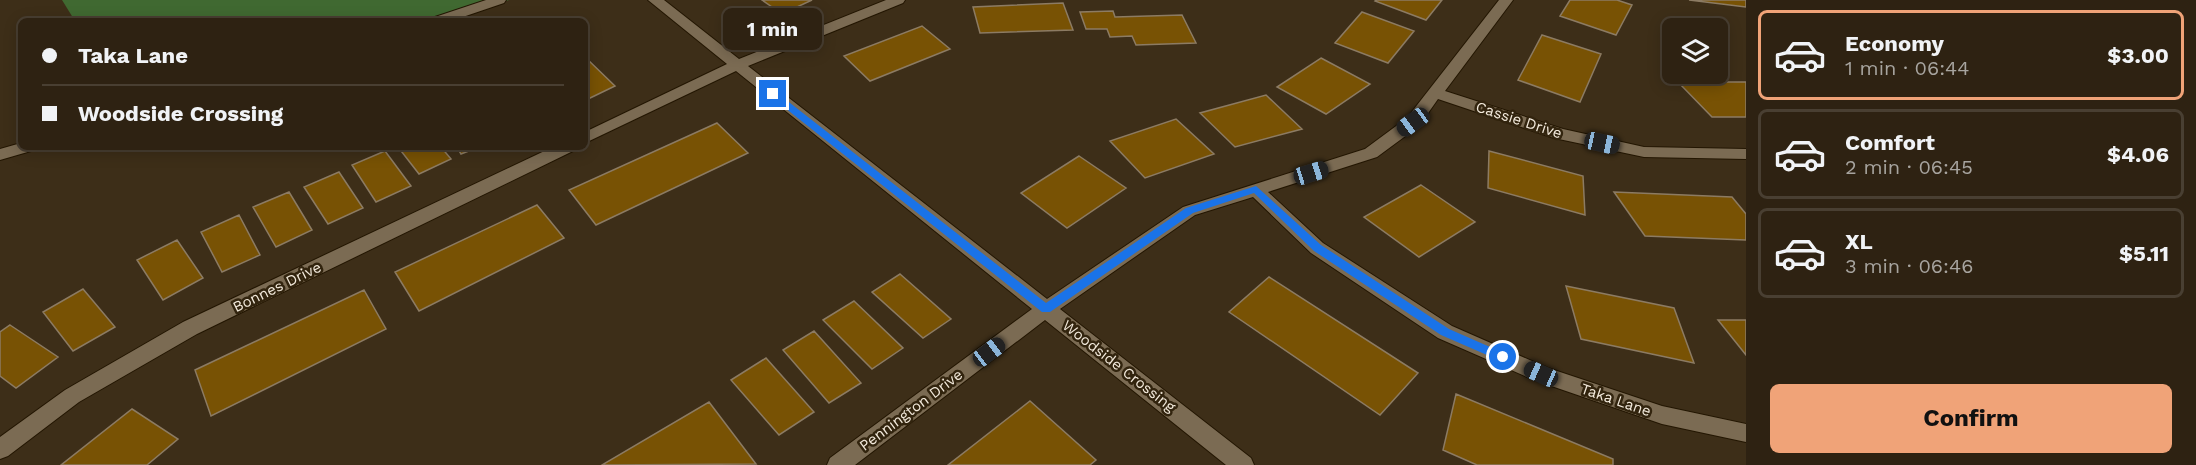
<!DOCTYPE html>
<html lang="en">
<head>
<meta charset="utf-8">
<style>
	:root { --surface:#2e2212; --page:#3a2f20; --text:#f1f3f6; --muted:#a7a49f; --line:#493f32; --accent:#f0a378 }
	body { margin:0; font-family:"Work Sans",sans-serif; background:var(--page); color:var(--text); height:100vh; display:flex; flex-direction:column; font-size:22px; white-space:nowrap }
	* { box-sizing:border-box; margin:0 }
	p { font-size:20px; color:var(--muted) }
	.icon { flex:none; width:33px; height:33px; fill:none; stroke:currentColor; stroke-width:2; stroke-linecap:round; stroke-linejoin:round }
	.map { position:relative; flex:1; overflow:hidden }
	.side { display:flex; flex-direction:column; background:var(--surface); width:450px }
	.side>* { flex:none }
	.hud { position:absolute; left:18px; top:18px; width:570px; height:132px; border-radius:9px; box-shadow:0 3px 15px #0003,0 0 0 2px var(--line); display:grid; align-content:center; height:132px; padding:0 24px; background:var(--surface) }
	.buttons { position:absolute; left:1662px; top:18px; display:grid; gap:12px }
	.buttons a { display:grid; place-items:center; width:66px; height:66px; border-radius:9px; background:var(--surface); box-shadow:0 3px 15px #0003,0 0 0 2px var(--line); font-size:30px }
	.end { position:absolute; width:27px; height:27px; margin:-14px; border:8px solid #1a73e8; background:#fff; box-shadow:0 0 0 3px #fff }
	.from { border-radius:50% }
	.bubble { position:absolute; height:42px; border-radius:9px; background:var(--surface); box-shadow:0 3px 15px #0003,0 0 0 2px var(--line); font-size:20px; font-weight:700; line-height:42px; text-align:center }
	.car { position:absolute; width:18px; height:36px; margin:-18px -9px; border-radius:8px; box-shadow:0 0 4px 2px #0007; background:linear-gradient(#222 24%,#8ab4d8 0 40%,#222 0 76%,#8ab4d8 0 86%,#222 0) }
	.hud b { display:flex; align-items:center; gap:21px; height:57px; font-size:22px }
	.hud b+b { border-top:2px solid var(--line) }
	.hud i { width:15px; height:15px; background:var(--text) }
	ul { padding:10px 0 0; list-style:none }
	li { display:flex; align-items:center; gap:18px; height:90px; margin:0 12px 9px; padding:0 12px; border:3px solid var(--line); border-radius:9px }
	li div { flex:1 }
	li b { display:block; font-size:22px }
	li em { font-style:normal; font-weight:700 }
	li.active { border-color:var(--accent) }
	li>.icon { width:54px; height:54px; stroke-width:1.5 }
	.button { display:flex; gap:12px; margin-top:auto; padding:12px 24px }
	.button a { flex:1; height:69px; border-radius:9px; background:var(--accent); color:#111; font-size:24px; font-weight:700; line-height:69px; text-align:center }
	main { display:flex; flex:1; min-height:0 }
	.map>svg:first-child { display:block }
	.forest { fill:#406931 }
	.building { fill:#785204; stroke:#8c7b63; stroke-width:1.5 }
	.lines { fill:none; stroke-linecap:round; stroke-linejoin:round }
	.minor-casing { stroke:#231602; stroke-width:2 }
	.tertiary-casing { stroke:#231602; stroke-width:2 }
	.minor { fill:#7b6b53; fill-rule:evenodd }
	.tertiary { fill:#7b6b53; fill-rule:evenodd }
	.route { fill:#1a73e8 }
	.labels { text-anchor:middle; stroke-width:5; stroke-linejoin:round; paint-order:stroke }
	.street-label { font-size:15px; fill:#f3eadc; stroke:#32240e }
</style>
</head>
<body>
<main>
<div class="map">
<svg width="1746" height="465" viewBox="0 0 1746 465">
	<rect width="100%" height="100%" fill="#3d2e18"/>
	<path class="forest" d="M 62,0 L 509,0 L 451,21 L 75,21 Z"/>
	<path class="building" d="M 762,0 L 812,0 L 782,14 Z
		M 1376,0 L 1442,0 L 1426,20 L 1375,1 Z
		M 1570,0 L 1617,0 L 1632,5 L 1616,35 L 1560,16 Z
		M 1689,0 L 1746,0 L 1746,7 Z
		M 1063,3 L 1073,30 L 980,33 L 973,7 Z
		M 1113,11 L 1115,17 L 1182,15 L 1196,43 L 1136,45 L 1132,36 L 1110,37 L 1107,29 L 1086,29 L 1080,12 Z
		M 1362,12 L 1414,31 L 1388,63 L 1335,43 Z
		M 922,26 L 950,49 L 870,81 L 844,56 Z
		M 1542,35 L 1601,54 L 1580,102 L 1518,80 Z
		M 585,57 L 615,86 L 588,99 L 585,96 Z
		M 1321,58 L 1370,84 L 1326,114 L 1277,87 Z
		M 1678,82 L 1746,82 L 1746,117 L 1712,117 Z
		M 1266,95 L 1302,129 L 1235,147 L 1200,113 Z
		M 1176,119 L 1214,154 L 1145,178 L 1110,141 Z
		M 717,123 L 748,153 L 596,225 L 569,190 Z
		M 398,147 L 441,147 L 451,159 L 419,174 Z
		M 457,147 L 479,147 L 461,154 Z
		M 385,151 L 411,186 L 376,202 L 352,165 Z
		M 1489,151 L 1583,176 L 1585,215 L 1488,188 Z
		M 1079,156 L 1126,188 L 1067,228 L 1021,193 Z
		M 339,172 L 363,208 L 328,224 L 304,187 Z
		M 1421,185 L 1475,222 L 1419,257 L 1364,217 Z
		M 289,192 L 312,230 L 276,247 L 253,207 Z
		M 1614,192 L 1732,197 L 1746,214 L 1746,240 L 1645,236 Z
		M 537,205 L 564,238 L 419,311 L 395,272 Z
		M 239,215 L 260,255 L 222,272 L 201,232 Z
		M 177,240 L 203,278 L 163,300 L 137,260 Z
		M 900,274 L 951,319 L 923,338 L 872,292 Z
		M 1269,277 L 1418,373 L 1380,415 L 1229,312 Z
		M 1566,286 L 1674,308 L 1694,363 L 1581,339 Z
		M 83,289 L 115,327 L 73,351 L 43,312 Z
		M 364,290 L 386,329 L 211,416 L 195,370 Z
		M 854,301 L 903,348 L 872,369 L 823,320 Z
		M 1718,320 L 1746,320 L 1746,355 Z
		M 10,325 L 58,357 L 16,388 L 0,376 L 0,332 Z
		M 814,331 L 861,383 L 829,403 L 783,350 Z
		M 766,358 L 814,412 L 779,435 L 731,380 Z
		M 1456,394 L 1613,459 L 1613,465 L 1477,465 L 1443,450 Z
		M 1030,401 L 1096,460 L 1090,465 L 948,465 Z
		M 709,402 L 756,464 L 602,465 Z
		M 132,409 L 178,439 L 147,465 L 61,465 Z"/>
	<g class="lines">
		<defs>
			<path id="minor" d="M 648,0 L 664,0 L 739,59 L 886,0 L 905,0 L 903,3 L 748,66 L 1047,299 L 1183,207 L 1365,149 L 1407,118 L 1499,0 L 1513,0 L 1445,91 L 1563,129 L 1644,147 L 1746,149 L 1746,159 L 1644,157 L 1554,138 L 1438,99 L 1419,126 L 1377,157 L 1268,192 L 1323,243 L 1452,326 L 1548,368 L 1662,406 L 1746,424 L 1746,442 L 1662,424 L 1534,380 L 1438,338 L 1311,253 L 1253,197 L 1195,215 L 1060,309 L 1251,458 L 1254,465 L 1226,465 L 1045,320 L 855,465 L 827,465 L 830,458 L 1032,309 L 736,71 L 585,143 L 585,132 L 727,64 Z
				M 553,147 L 575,147 L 573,151 L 197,334 L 79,402 L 8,456 L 0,459 L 0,437 L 65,390 L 183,322 Z"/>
			<path id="tertiary" d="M 486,0 L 506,0 L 504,3 L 451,21 L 430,21 L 432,18 Z
				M 21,143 L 21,147 L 33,147 L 31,151 L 0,160 L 0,149 Z"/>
		</defs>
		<use href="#minor" class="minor-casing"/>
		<use href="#tertiary" class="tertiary-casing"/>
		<use href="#minor" class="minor"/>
		<use href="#tertiary" class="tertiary"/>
	</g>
	<path class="route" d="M 770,92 L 776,92 L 1046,303 L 1186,208 L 1256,186 L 1321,245 L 1449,329 L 1506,354 L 1508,357 L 1503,362 L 1441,335 L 1314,251 L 1254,193 L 1193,213 L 1050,312 L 1042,312 L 770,96 Z"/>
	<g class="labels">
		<g class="street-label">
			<text transform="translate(1519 120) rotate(18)" y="5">Cassie Drive</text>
			<text transform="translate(277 287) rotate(-26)" y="5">Bonnes Drive</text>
			<text transform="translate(1119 366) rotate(38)" y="5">Woodside Crossing</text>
			<text transform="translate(1616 400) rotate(19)" y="5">Taka Lane</text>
			<text transform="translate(911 410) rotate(-37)" y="5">Pennington Drive</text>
		</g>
	</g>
</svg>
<div class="buttons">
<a><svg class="icon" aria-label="layers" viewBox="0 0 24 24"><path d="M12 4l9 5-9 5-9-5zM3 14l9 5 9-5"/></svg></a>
</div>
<i class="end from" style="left:1503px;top:357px"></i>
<i class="end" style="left:773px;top:94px"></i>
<div class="bubble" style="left:723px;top:8px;width:99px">1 min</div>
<i class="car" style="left:1413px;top:122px;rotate:234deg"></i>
<i class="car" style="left:1602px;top:143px;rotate:102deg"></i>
<i class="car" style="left:1311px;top:173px;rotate:73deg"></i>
<i class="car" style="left:989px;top:352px;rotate:53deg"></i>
<i class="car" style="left:1541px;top:374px;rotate:294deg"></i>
<div class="hud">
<b><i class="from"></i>Taka Lane</b>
<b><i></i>Woodside Crossing</b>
</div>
</div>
<section class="side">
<ul>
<li class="active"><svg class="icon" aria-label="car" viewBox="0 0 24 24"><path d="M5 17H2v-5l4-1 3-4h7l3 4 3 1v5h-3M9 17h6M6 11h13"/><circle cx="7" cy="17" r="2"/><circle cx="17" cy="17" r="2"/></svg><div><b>Economy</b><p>1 min · 06:44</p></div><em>$3.00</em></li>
<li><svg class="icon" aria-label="car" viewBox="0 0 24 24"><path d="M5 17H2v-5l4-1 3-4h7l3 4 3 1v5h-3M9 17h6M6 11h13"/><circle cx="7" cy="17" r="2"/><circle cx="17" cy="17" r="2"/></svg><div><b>Comfort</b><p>2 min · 06:45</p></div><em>$4.06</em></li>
<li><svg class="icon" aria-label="car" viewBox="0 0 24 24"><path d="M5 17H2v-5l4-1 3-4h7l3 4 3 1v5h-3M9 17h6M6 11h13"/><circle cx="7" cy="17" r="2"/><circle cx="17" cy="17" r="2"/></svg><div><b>XL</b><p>3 min · 06:46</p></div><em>$5.11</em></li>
</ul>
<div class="button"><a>Confirm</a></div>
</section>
</main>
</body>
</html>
